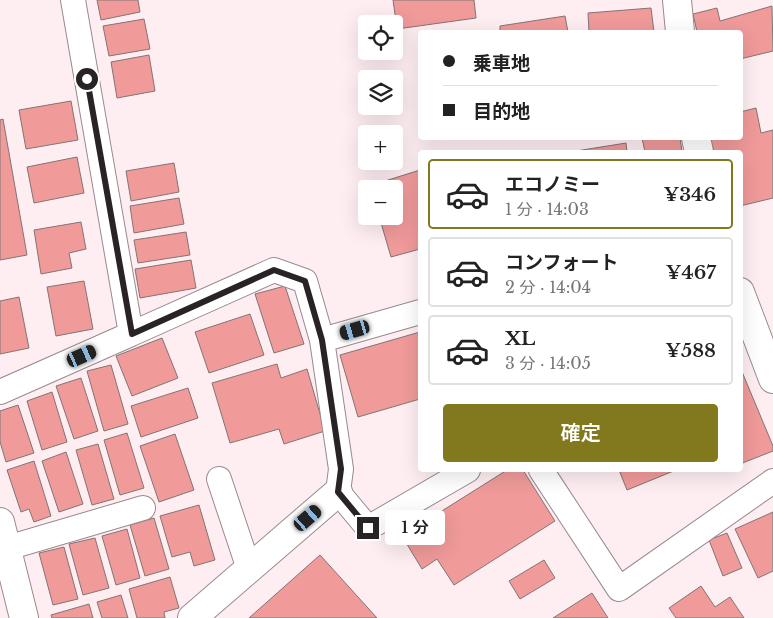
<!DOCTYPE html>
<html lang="ja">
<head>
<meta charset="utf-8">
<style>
	:root { --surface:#fff; --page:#f6f6f6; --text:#222; --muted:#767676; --line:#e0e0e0; --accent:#82781d }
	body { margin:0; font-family:"Libre Baskerville","Noto Sans JP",serif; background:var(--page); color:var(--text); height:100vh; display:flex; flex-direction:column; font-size:19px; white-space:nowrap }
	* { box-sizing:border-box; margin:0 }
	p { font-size:16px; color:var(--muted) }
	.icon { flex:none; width:28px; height:28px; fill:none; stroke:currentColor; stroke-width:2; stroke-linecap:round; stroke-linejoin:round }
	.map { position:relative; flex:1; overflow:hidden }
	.drawer { position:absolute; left:418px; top:150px; width:325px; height:322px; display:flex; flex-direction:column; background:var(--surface); border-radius:5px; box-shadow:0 5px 20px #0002 }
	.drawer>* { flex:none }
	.hud { position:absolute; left:418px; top:30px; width:325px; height:110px; border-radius:5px; box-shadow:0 5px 20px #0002; display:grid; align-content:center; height:110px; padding:0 25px; background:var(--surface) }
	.fabs { position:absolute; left:358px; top:15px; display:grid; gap:10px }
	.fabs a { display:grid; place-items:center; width:45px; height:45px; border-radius:5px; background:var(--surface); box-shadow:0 5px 20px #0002; font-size:25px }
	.end { position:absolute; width:22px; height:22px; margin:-11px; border:6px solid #292325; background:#fff; box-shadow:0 0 0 2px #fff }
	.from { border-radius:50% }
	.bubble { position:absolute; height:35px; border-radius:5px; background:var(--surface); box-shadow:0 5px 20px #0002; font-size:16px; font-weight:600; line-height:35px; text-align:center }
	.car { position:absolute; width:15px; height:30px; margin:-15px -8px; border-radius:6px; box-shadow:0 0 4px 1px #0007; background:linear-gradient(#222 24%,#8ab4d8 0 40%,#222 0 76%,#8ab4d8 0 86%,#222 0) }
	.hud b { display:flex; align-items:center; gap:18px; height:48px; font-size:19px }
	.hud b+b { border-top:1px solid var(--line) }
	.hud i { width:12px; height:12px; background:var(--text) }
	ul { padding:9px 0 0; list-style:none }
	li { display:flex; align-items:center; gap:15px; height:70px; margin:0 10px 8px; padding:0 15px; border:2px solid var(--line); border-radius:5px }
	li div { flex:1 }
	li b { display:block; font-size:19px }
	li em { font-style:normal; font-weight:600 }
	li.active { border-color:var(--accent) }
	li>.icon { width:45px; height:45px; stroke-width:1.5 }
	.primary-button { display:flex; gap:10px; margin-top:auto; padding:10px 25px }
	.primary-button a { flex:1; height:58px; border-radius:5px; background:var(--accent); color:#fff; font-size:20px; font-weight:600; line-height:58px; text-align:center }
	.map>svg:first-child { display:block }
	.building { fill:#f09a9a; stroke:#827473 }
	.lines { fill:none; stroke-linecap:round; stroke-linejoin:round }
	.lane-casing { stroke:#988a8e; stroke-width:26 }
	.street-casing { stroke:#988a8e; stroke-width:30 }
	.lane { stroke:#fff; stroke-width:24 }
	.street { stroke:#fff; stroke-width:28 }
	.route { stroke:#292325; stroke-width:6 }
</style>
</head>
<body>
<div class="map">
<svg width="773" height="618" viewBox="0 0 773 618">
	<rect width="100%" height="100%" fill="#feeef2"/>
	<path class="building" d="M 97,0 L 138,0 L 140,12 L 101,20 Z
		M 393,0 L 474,0 L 476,18 L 397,29 Z
		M 772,6 L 773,51 L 740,59 L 740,32 L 697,32 L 693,14 L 717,8 L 720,21 Z
		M 651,8 L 654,32 L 589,32 L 588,13 Z
		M 565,16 L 568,32 L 500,32 L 500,26 Z
		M 144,19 L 150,49 L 109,56 L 103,26 Z
		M 149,55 L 155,91 L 117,98 L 111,62 Z
		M 71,101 L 78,140 L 26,149 L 19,110 Z
		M 756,108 L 761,133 L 773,130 L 773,198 L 740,206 L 740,152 L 714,152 L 710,138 L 740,138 L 740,112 Z
		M 3,119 L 27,255 L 0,260 L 0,120 Z
		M 642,138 L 680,138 L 682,152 L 645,152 Z
		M 626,143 L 627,152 L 570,152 Z
		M 77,157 L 84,193 L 34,203 L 27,167 Z
		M 174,163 L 179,192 L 131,201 L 126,171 Z
		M 420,170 L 420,249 L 391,257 L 379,216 L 394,216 L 394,189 L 370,189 L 369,186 Z
		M 179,198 L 184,224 L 134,233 L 130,206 Z
		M 81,222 L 86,249 L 69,253 L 72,268 L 41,274 L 34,230 Z
		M 186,232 L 190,255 L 138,263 L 134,240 Z
		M 191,260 L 196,288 L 140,298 L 135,269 Z
		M 84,281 L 93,329 L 56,336 L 47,287 Z
		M 285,286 L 304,344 L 274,353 L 255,294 Z
		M 19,297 L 29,348 L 0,354 L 0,301 Z
		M 250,314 L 264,355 L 209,373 L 195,332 Z
		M 420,332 L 420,399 L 358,417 L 340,355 Z
		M 162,338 L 178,378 L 132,396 L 116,356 Z
		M 277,364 L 281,378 L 307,369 L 325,431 L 284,444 L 279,429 L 230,443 L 212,383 Z
		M 111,365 L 128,424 L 104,431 L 87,371 Z
		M 740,367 L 773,446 L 773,451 L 740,464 Z
		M 81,378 L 98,431 L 74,439 L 56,386 Z
		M 188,388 L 198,418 L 141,437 L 131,406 Z
		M 52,392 L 67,442 L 42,450 L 27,401 Z
		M 18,405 L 34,453 L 6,462 L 0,442 L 0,411 Z
		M 127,433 L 144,488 L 120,495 L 104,440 Z
		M 175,434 L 194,490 L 159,502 L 140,446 Z
		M 98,444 L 114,499 L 92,505 L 76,450 Z
		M 66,452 L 83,504 L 59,512 L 42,461 Z
		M 34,461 L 51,516 L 34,522 L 29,509 L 21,512 L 7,470 Z
		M 507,470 L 523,470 L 555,521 L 454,585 L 437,559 L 422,569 L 402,536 Z
		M 619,470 L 676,470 L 627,490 Z
		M 199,505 L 215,560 L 194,566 L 190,552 L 172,557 L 160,516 Z
		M 773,512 L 773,571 L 758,578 L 735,529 Z
		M 154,518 L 169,569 L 145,576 L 130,525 Z
		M 127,529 L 140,578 L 116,585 L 102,536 Z
		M 727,533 L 742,568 L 723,576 L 709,540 Z
		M 95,538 L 109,588 L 83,595 L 69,544 Z
		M 64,547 L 78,599 L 53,605 L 39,553 Z
		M 320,555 L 377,618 L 249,618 Z
		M 544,560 L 555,578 L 520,599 L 509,581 Z
		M 170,577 L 179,608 L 164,612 L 165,618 L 137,618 L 129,589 Z
		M 701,586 L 715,607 L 730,597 L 744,618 L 676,618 L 669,608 Z
		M 592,593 L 608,618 L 553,618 Z
		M 121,595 L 128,618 L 102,618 L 97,602 Z
		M 89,604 L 93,618 L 52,618 L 51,615 Z"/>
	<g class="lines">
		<defs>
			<path id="lane" d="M 131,334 L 274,270 L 305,281 L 322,340 L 341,469 L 338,492 L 368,528 L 468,470
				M 322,340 L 420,312
				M 0,392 L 131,334 L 73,0
				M 541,470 L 619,589 L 773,481
				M 219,479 L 249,569
				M 7,548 L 143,508"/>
			<path id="street" d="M 677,0 L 680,32
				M 696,138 L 699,152
				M 740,292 L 773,379
				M 0,522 L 24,618
				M 192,618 L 338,492"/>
		</defs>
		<use href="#lane" class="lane-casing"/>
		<use href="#street" class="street-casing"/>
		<use href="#lane" class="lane"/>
		<use href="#street" class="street"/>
	</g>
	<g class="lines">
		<path class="route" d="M 87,79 L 132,334 L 274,270 L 305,281 L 322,340 L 341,469 L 338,492 L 368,528"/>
	</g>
</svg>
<div class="fabs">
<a><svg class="icon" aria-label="locate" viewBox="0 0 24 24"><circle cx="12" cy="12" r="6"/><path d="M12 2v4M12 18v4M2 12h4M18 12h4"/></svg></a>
<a><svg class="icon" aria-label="layers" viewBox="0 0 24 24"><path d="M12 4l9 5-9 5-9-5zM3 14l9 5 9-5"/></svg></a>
<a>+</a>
<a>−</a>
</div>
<i class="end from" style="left:87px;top:79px"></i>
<i class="end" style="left:368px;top:528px"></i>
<div class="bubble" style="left:385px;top:510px;width:60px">1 分</div>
<i class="car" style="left:355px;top:330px;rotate:254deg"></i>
<i class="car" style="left:82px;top:356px;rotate:66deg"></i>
<i class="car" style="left:308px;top:518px;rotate:49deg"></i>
<div class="hud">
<b><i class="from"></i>乗車地</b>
<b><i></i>目的地</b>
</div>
<section class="drawer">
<ul>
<li class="active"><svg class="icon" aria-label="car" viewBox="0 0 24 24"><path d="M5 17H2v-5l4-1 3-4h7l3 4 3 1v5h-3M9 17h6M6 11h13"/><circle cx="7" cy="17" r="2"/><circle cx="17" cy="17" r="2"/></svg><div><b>エコノミー</b><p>1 分 · 14:03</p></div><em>¥346</em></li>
<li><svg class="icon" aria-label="car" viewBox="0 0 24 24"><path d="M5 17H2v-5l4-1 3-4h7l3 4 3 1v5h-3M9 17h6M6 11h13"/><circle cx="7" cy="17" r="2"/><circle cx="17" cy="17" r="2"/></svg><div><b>コンフォート</b><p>2 分 · 14:04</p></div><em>¥467</em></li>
<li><svg class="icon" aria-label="car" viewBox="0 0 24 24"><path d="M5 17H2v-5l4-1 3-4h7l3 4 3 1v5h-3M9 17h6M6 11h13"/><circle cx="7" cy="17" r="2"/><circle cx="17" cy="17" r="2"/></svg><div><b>XL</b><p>3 分 · 14:05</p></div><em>¥588</em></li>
</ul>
<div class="primary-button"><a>確定</a></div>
</section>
</div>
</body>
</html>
